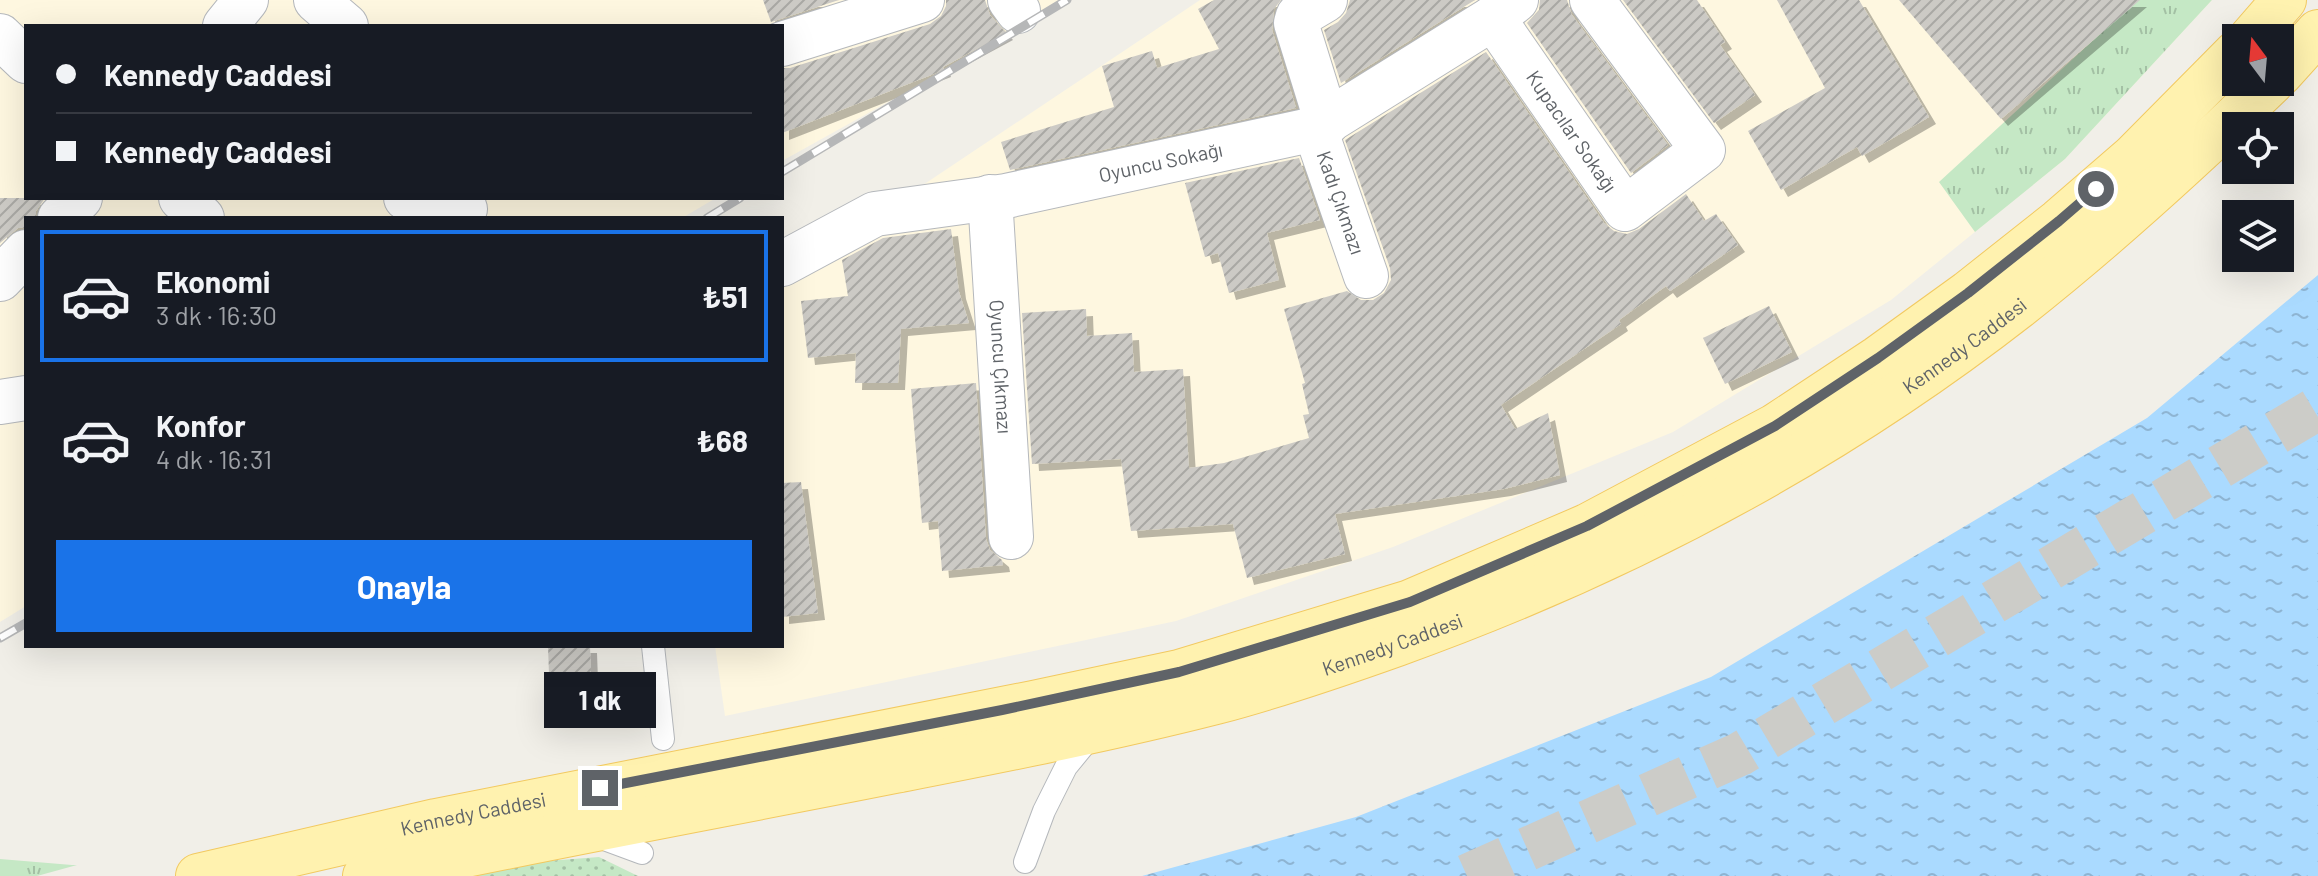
<!DOCTYPE html>
<html lang="tr">
<head>
<meta charset="utf-8">
<style>
	:root { --surface:#171b24; --page:#242831; --text:#f1f3f6; --muted:#9ea1a6; --line:#363941; --accent:#1a73e8 }
	body { margin:0; font-family:Barlow,sans-serif; background:var(--page); color:var(--text); height:100vh; display:flex; flex-direction:column; font-size:30px; white-space:nowrap }
	* { box-sizing:border-box; margin:0 }
	p { font-size:26px; color:var(--muted) }
	.icon { flex:none; width:44px; height:44px; fill:none; stroke:currentColor; stroke-width:2; stroke-linecap:round; stroke-linejoin:round }
	.map { position:relative; flex:1; overflow:hidden }
	.drawer { position:absolute; left:24px; top:216px; width:760px; height:432px; display:flex; flex-direction:column; background:var(--surface); border-radius:0px; box-shadow:0 8px 32px #0002 }
	.drawer>* { flex:none }
	.top-card { position:absolute; left:24px; top:24px; width:760px; height:176px; border-radius:0px; box-shadow:0 8px 32px #0002; display:grid; align-content:center; height:176px; padding:0 32px; background:var(--surface) }
	.needle { width:52px; rotate:344deg }
	.tools { position:absolute; left:2222px; top:24px; display:grid; gap:16px }
	.tools a { display:grid; place-items:center; width:72px; height:72px; border-radius:0px; background:var(--surface); box-shadow:0 8px 32px #0002; font-size:40px }
	.end { position:absolute; width:36px; height:36px; margin:-18px; border:10px solid #5f6368; background:#fff; box-shadow:0 0 0 4px #fff }
	.from { border-radius:50% }
	.bubble { position:absolute; height:56px; border-radius:0px; background:var(--surface); box-shadow:0 8px 32px #0002; font-size:26px; font-weight:700; line-height:56px; text-align:center }
	.top-card b { display:flex; align-items:center; gap:28px; height:76px; font-size:30px }
	.top-card b+b { border-top:2px solid var(--line) }
	.top-card i { width:20px; height:20px; background:var(--text) }
	ul { padding:14px 0 0; list-style:none }
	li { display:flex; align-items:center; gap:24px; height:132px; margin:0 16px 12px; padding:0 16px; border:4px solid transparent; border-radius:0px }
	li div { flex:1 }
	li b { display:block; font-size:30px }
	li em { font-style:normal; font-weight:700 }
	li.current { border-color:var(--accent) }
	li>.icon { width:72px; height:72px; stroke-width:1.5 }
	.action { display:flex; gap:16px; margin-top:auto; padding:16px 32px }
	.action a { flex:1; height:92px; border-radius:0px; background:var(--accent); color:#fff; font-size:32px; font-weight:700; line-height:92px; text-align:center }
	.map>svg:first-child { display:block }
	.commercial { fill:#fef7e0 }
	.grass { fill:url(#grass-tufts) }
	.park { fill:url(#park-dots) }
	.water { fill:url(#water-ripples) }
	.building { fill:url(#building-hatch); filter:url(#shadow) }
	.lines { fill:none; stroke-linecap:round; stroke-linejoin:round }
	.trunk-tunnel { stroke:#ccccc8; stroke-width:44; stroke-dasharray:44 22; stroke-linecap:butt }
	.service-casing { stroke:#b5b8bc; stroke-width:24 }
	.minor-casing { stroke:#b5b8bc; stroke-width:46 }
	.primary-casing { stroke:#f2c960; stroke-width:46 }
	.service { stroke:#fff; stroke-width:22 }
	.minor { stroke:#fff; stroke-width:44 }
	.primary { stroke:#fff2af; stroke-width:44 }
	.rail-casing { stroke:#b6b7b8; stroke-width:9 }
	.rail { stroke:#fff; stroke-width:6; stroke-dasharray:18; stroke-linecap:butt }
	.route { stroke:#5f6368; stroke-width:10 }
	.labels { text-anchor:middle; stroke-width:7; stroke-linejoin:round; paint-order:stroke }
	.street-label { font-size:20px; fill:#5f6368; stroke:#fff }
</style>
</head>
<body>
<div class="map">
<svg width="2318" height="876" viewBox="0 0 2318 876">
	<defs>
		<pattern id="grass-tufts" width="24" height="20" patternUnits="userSpaceOnUse" patternTransform="scale(2)"><rect width="24" height="20" fill="#c5e8c5"/><path d="M3 7l-1-3M5 7V3M7 7l1-3M15 17l-1-3M17 17v-4M19 17l1-3" fill="none" stroke="#a3c0a4"/></pattern>
		<pattern id="park-dots" width="8" height="8" patternUnits="userSpaceOnUse" patternTransform="scale(2)"><rect width="8" height="8" fill="#c5e8c5"/><path d="M2 2h.1M6 6h.1" fill="none" stroke="#a3c0a4" stroke-width="1.8" stroke-linecap="round"/></pattern>
		<pattern id="water-ripples" width="26" height="14" patternUnits="userSpaceOnUse" patternTransform="scale(2)"><rect width="26" height="14" fill="#aadaff"/><path d="M2 4q2-2 4 0t4 0M15 11q2-2 4 0t4 0" fill="none" stroke="#8eb4d2"/></pattern>
		<pattern id="building-hatch" width="6" height="6" patternUnits="userSpaceOnUse" patternTransform="scale(2)"><rect width="6" height="6" fill="#cccac5"/><path d="M-1 1l2-2M0 6l6-6M5 7l2-2" fill="none" stroke="#a9a8a4"/></pattern>
		<filter id="shadow"><feDropShadow dx="7" dy="7" stdDeviation="0" flood-color="#0004"/></filter>
	</defs>
	<rect width="100%" height="100%" fill="#f1efe8"/>
	<path class="commercial" d="M 0,0 L 1068,0 L 1050,12 L 782,161 L 782,26 L 26,26 L 26,198 L 716,198 L 682,218 L 26,218 L 26,606 L 0,622 Z
		M 1200,0 L 2212,0 L 2065,159 L 1891,300 L 1673,432 L 1393,547 L 1176,621 L 725,716 L 715,646 L 782,646 L 782,274 L 926,183 Z"/>
	<path class="grass" d="M 2137,0 L 2212,0 L 2065,159 L 1975,232 L 1939,182 Z
		M 0,859 L 72,865 L 77,865 L 37,876 L 0,876 Z"/>
	<path class="park" d="M 599,857 L 638,876 L 449,876 L 495,865 Z"/>
	<path class="water" d="M 2318,275 L 2318,876 L 1142,876 L 1356,817 L 1711,677 L 2147,418 Z"/>
	<path class="building" d="M 763,0 L 839,0 L 771,22 Z
		M 946,0 L 985,0 L 990,15 L 1006,33 L 943,67 L 944,70 L 782,133 L 782,68 L 790,68 L 930,24 L 941,16 L 946,6 Z
		M 1214,0 L 1281,0 L 1274,9 L 1272,30 L 1296,108 L 1010,170 L 1001,142 L 1114,107 L 1102,66 L 1152,51 L 1157,68 L 1219,49 L 1198,9 Z
		M 1350,0 L 1475,0 L 1341,83 L 1324,30 L 1338,22 L 1346,13 Z
		M 1540,0 L 1567,0 L 1572,15 L 1668,145 L 1631,173 L 1527,23 L 1539,10 Z
		M 1623,0 L 1697,0 L 1725,42 L 1720,45 L 1755,95 L 1714,123 Z
		M 1777,0 L 1859,0 L 1929,117 L 1862,156 L 1857,147 L 1781,190 L 1748,131 L 1825,88 Z
		M 1899,0 L 2140,0 L 2001,119 Z
		M 1486,52 L 1604,223 L 1614,231 L 1627,234 L 1639,229 L 1686,194 L 1704,221 L 1716,214 L 1738,245 L 1670,291 L 1666,286 L 1619,320 L 1621,324 L 1501,405 L 1515,429 L 1548,413 L 1560,475 L 1504,489 L 1335,514 L 1345,554 L 1247,578 L 1233,524 L 1131,531 L 1121,459 L 1032,464 L 1022,313 L 1086,309 L 1087,336 L 1132,333 L 1134,372 L 1183,369 L 1189,468 L 1224,463 L 1309,438 L 1303,415 L 1309,414 L 1302,384 L 1305,383 L 1284,309 L 1347,291 L 1361,300 L 1373,300 L 1384,293 L 1391,280 L 1390,268 L 1345,140 Z
		M 1299,158 L 1320,220 L 1267,233 L 1279,280 L 1229,293 L 1218,253 L 1205,257 L 1185,183 Z
		M 0,198 L 45,198 L 36,211 L 36,218 L 26,218 L 26,228 L 18,228 L 0,243 Z
		M 951,229 L 959,292 L 969,323 L 901,329 L 898,383 L 855,383 L 856,353 L 808,358 L 801,301 L 848,296 L 842,260 L 883,238 Z
		M 1769,306 L 1792,352 L 1725,384 L 1703,338 Z
		M 976,383 L 986,539 L 990,550 L 1002,560 L 1003,565 L 942,571 L 938,521 L 922,523 L 911,389 Z
		M 801,482 L 818,613 L 782,617 L 782,483 Z
		M 548,646 L 590,646 L 592,701 L 550,703 Z"/>
	<g class="lines">
		<path class="trunk-tunnel" d="M 1467,876 L 1740,754 L 2318,408"/>
		<defs>
			<path id="service" d="M 653,646 L 663,739
				M 596,836 L 642,853
				M 1025,862 L 1044,811 L 1066,767 L 1093,734"/>
			<g id="minor">
				<path d="M 316,0 L 346,26"/>
				<path d="M 1010,0 L 1018,11"/>
				<path d="M 1325,0 L 1298,16 L 1296,23 L 1327,123"/>
				<path id="s1" d="M 1493,18 L 1625,209 L 1703,150 L 1592,0"/>
				<path d="M 225,26 L 246,0"/>
				<path d="M 0,36 L 26,61"/>
				<path d="M 782,44 L 922,0"/>
				<path id="s2" d="M 1315,129 L 1366,276"/>
				<path id="s3" d="M 990,197 L 1011,537"/>
				<path d="M 181,198 L 202,218"/>
				<path d="M 406,198 L 465,209"/>
				<path d="M 60,218 L 80,198"/>
				<path id="s4" d="M 782,264 L 875,214 L 1006,196 L 1315,129 L 1493,18 L 1516,0"/>
				<path d="M 0,279 L 26,252"/>
				<path d="M 0,402 L 26,398"/>
			</g>
			<g id="primary">
				<path d="M 2251,38 L 2284,0"/>
				<path d="M 2280,74 L 2318,32"/>
				<path id="s5" d="M 198,876 L 436,821 L 1033,703 L 1179,672 L 1410,602 L 1587,526 L 1775,426 L 1878,358 L 1968,293 L 2059,221 L 2133,157 L 2236,53"/>
				<path id="s6" d="M 365,876 C 541,838 718,806 895,771 C 1002,750 1110,729 1216,702 C 1277,686 1338,665 1397,644 C 1620,564 1832,452 2018,307 C 2107,237 2190,161 2272,82"/>
			</g>
		</defs>
		<use href="#service" class="service-casing"/>
		<use href="#minor" class="minor-casing"/>
		<use href="#primary" class="primary-casing"/>
		<use href="#service" class="service"/>
		<use href="#minor" class="minor"/>
		<use href="#primary" class="primary"/>
		<defs>
			<path id="rail" d="M 782,172 L 1067,0
				M 707,218 L 740,198
				M 0,638 L 26,623"/>
		</defs>
		<use href="#rail" class="rail-casing"/>
		<use href="#rail" class="rail"/>
	</g>
	<g class="lines">
		<path class="route" d="M 600,788 L 1002,710 L 1179,672 L 1410,602 L 1587,526 L 1775,426 L 1878,358 L 1968,293 L 2059,221 L 2096,189"/>
	</g>
	<g class="labels">
		<g class="street-label">
			<text dy="7" stroke="none"><textPath href="#s1" startOffset="138">Kupacılar Sokağı</textPath></text>
			<text dy="7" stroke="none"><textPath href="#s4" startOffset="396">Oyuncu Sokağı</textPath></text>
			<text dy="7" stroke="none"><textPath href="#s2" startOffset="78">Kadı Çıkmazı</textPath></text>
			<text dy="7" stroke="none"><textPath href="#s6" startOffset="1702">Kennedy Caddesi</textPath></text>
			<text dy="7" stroke="none"><textPath href="#s3" startOffset="170">Oyuncu Çıkmazı</textPath></text>
			<text dy="7" stroke="none"><textPath href="#s6" startOffset="1054">Kennedy Caddesi</textPath></text>
			<text dy="7" stroke="none"><textPath href="#s5" startOffset="282">Kennedy Caddesi</textPath></text>
		</g>
	</g>
</svg>
<div class="tools">
<a><svg class="needle" viewBox="-14 -14 28 28"><path d="M0-13l5 13h-10z" fill="#e53935"/><path d="M0 13l5-13h-10z" fill="#9ea1a6"/></svg></a>
<a><svg class="icon" aria-label="locate" viewBox="0 0 24 24"><circle cx="12" cy="12" r="6"/><path d="M12 2v4M12 18v4M2 12h4M18 12h4"/></svg></a>
<a><svg class="icon" aria-label="layers" viewBox="0 0 24 24"><path d="M12 4l9 5-9 5-9-5zM3 14l9 5 9-5"/></svg></a>
</div>
<i class="end from" style="left:2096px;top:189px"></i>
<i class="end" style="left:600px;top:788px"></i>
<div class="bubble" style="left:544px;top:672px;width:112px">1 dk</div>
<div class="top-card">
<b><i class="from"></i>Kennedy Caddesi</b>
<b><i></i>Kennedy Caddesi</b>
</div>
<section class="drawer">
<ul>
<li class="current"><svg class="icon" aria-label="car" viewBox="0 0 24 24"><path d="M5 17H2v-5l4-1 3-4h7l3 4 3 1v5h-3M9 17h6M6 11h13"/><circle cx="7" cy="17" r="2"/><circle cx="17" cy="17" r="2"/></svg><div><b>Ekonomi</b><p>3 dk · 16:30</p></div><em>₺51</em></li>
<li><svg class="icon" aria-label="car" viewBox="0 0 24 24"><path d="M5 17H2v-5l4-1 3-4h7l3 4 3 1v5h-3M9 17h6M6 11h13"/><circle cx="7" cy="17" r="2"/><circle cx="17" cy="17" r="2"/></svg><div><b>Konfor</b><p>4 dk · 16:31</p></div><em>₺68</em></li>
</ul>
<div class="action"><a>Onayla</a></div>
</section>
</div>
</body>
</html>
